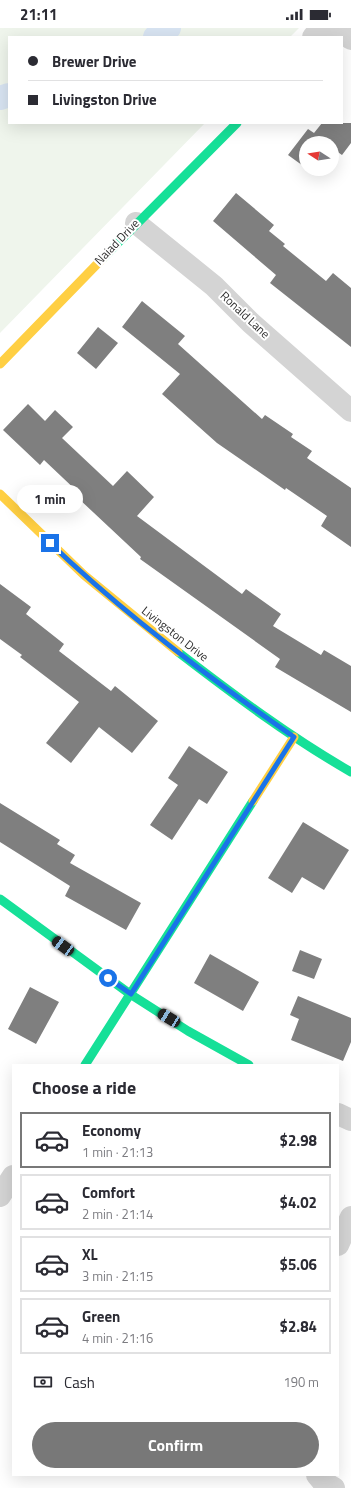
<!DOCTYPE html>
<html lang="en">
<head>
<meta charset="utf-8">
<style>
	:root { --surface:#fff; --page:#f7f7f7; --text:#2b2b33; --muted:#7c7c81; --line:#e1e1e2; --accent:#787878 }
	body { margin:0; font-family:"Titillium Web",sans-serif; background:var(--page); color:var(--text); height:100vh; display:flex; flex-direction:column; font-size:15px; white-space:nowrap }
	* { box-sizing:border-box; margin:0 }
	p { font-size:13px; color:var(--muted) }
	.icon { flex:none; width:22px; height:22px; fill:none; stroke:currentColor; stroke-width:2; stroke-linecap:round; stroke-linejoin:round }
	.map { position:relative; flex:1; overflow:hidden }
	.sheet { position:absolute; left:12px; top:1036px; width:327px; height:412px; display:flex; flex-direction:column; background:var(--surface); border-radius:0px; box-shadow:0 4px 16px #0002 }
	.sheet>* { flex:none }
	.hud { position:absolute; left:8px; top:8px; width:335px; height:88px; border-radius:0px; box-shadow:0 4px 16px #0002; display:grid; align-content:center; height:88px; padding:0 20px; background:var(--surface) }
	.needle { width:26px; rotate:282deg }
	.buttons { position:absolute; left:299px; top:108px; display:grid; gap:8px }
	.buttons a { display:grid; place-items:center; width:40px; height:40px; border-radius:50%; background:var(--surface); box-shadow:0 4px 16px #0002; font-size:20px }
	.end { position:absolute; width:18px; height:18px; margin:-9px; border:5px solid #1a73e8; background:#fff; box-shadow:0 0 0 2px #fff }
	.from { border-radius:50% }
	.bubble { position:absolute; height:28px; border-radius:14px; background:var(--surface); box-shadow:0 4px 16px #0002; font-size:13px; font-weight:700; line-height:28px; text-align:center }
	.car { position:absolute; width:12px; height:24px; margin:-12px -6px; border-radius:5px; box-shadow:0 0 3px 1px #0007; background:linear-gradient(#222 24%,#8ab4d8 0 40%,#222 0 76%,#8ab4d8 0 86%,#222 0) }
	.hud b { display:flex; align-items:center; gap:14px; height:38px; font-size:15px }
	.hud b+b { border-top:1px solid var(--line) }
	.hud i { width:10px; height:10px; background:var(--text) }
	ul { padding:0; list-style:none }
	li { display:flex; align-items:center; gap:12px; height:56px; margin:0 8px 6px; padding:0 12px; border:2px solid var(--line); border-radius:0px }
	li div { flex:1 }
	li b { display:block; font-size:15px }
	li em { font-style:normal; font-weight:700 }
	li.active { border-color:var(--accent) }
	li>.icon { width:36px; height:36px; stroke-width:1.5 }
	h2 { padding:0 20px; font-size:18px; line-height:48px }
	.pay { display:flex; align-items:center; gap:10px; height:44px; padding:0 20px; font-size:15px }
	.pay p { margin-inline-start:auto }
	.action { display:flex; gap:8px; margin-top:auto; padding:8px 20px }
	.action a { flex:1; height:46px; border-radius:24px; background:var(--accent); color:#fff; font-size:16px; font-weight:700; line-height:46px; text-align:center }
	.status { display:flex; justify-content:space-between; align-items:center; height:28px; padding:0 20px; background:var(--surface); direction:ltr }
	.status svg { height:11px; fill:currentColor }
	.map>svg:first-child { display:block }
	.green { fill:#eff5ec }
	.lines { fill:none; stroke-linecap:round; stroke-linejoin:round }
	.canal { stroke:#d8e4f2; stroke-width:24 }
	.building { fill:#7f7f7f }
	.street { stroke:#d4d4d4; stroke-width:22 }
	.fast { stroke:#16e098; stroke-width:9 }
	.slow { stroke:#ffcf43; stroke-width:9 }
	.route { stroke:#1a73e8; stroke-width:5 }
	.labels { text-anchor:middle; stroke-width:4; stroke-linejoin:round; paint-order:stroke }
	.street-label { font-size:12px; fill:#2f2f2f; stroke:#fff }
</style>
</head>
<body>
<div class="status"><b>21:11</b><svg viewBox="0 0 49 12"><path d="M0 12V9h3v3zM5 12V6h3v6zM10 12V3h3v9zM15 12V0h3v12zM26 1h20v11H26zM47 4h2v5h-2z"/></svg></div>
<div class="map">
<svg width="351" height="1460" viewBox="0 0 351 1460">
	<rect width="100%" height="100%" fill="#fff"/>
	<path class="green" d="M 0,0 L 299,0 L 290,9 L 9,9 L 9,95 L 205,95 L 0,305 Z"/>
	<g class="lines">
		<path class="canal" d="M 155,9 L 169,0
			M 0,70 L 9,67"/>
	</g>
	<path class="building" d="M 322,95 L 351,95 L 351,115 L 342,127 L 332,120 L 332,115 L 306,115 L 306,140 L 288,127 L 308,101 L 314,105 Z
		M 236,165 L 274,197 L 269,203 L 285,216 L 283,218 L 326,253 L 333,245 L 351,260 L 351,319 L 270,255 L 276,247 L 213,193 Z
		M 142,273 L 185,308 L 178,316 L 262,391 L 265,387 L 293,406 L 291,409 L 312,423 L 307,430 L 351,460 L 351,519 L 321,498 L 327,488 L 286,460 L 285,462 L 217,415 L 162,366 L 180,346 L 122,299 Z
		M 98,299 L 118,315 L 96,341 L 77,325 Z
		M 28,376 L 45,393 L 55,382 L 73,399 L 62,410 L 113,458 L 127,443 L 154,469 L 137,488 L 242,566 L 246,561 L 281,586 L 273,598 L 321,627 L 324,622 L 351,638 L 351,684 L 275,639 L 280,631 L 140,531 L 141,529 L 78,470 L 81,467 L 44,432 L 40,437 L 3,402 Z
		M 0,556 L 31,579 L 26,586 L 64,616 L 59,623 L 111,663 L 115,658 L 158,693 L 132,725 L 99,699 L 71,735 L 46,715 L 79,674 L 20,629 L 22,627 L 0,611 Z
		M 189,718 L 228,744 L 207,776 L 199,771 L 172,812 L 150,797 L 178,757 L 168,750 Z
		M 0,775 L 60,812 L 57,816 L 75,827 L 70,835 L 141,875 L 126,902 L 65,868 L 70,858 L 0,814 Z
		M 303,794 L 349,822 L 324,862 L 302,849 L 292,865 L 268,850 Z
		M 300,922 L 322,931 L 314,951 L 292,943 Z
		M 210,926 L 259,954 L 243,983 L 194,955 Z
		M 30,959 L 59,974 L 36,1016 L 8,1001 Z
		M 298,968 L 351,990 L 351,1014 L 343,1033 L 291,1012 L 299,991 L 290,987 Z"/>
	<g class="lines">
		<path class="street" d="M 336,0 L 351,11
			M 313,9 L 321,0
			M 136,195 L 214,258 L 251,295 L 351,383
			M 338,1086 L 351,1092
			M 0,1168 L 13,1148
			M 338,1217 L 351,1189
			M 317,1447 L 322,1453 L 334,1460"/>
		<path class="fast" d="M 103,230 L 237,95
			M 178,624 C 234,667 290,709 351,744
			M 0,871 L 130,966 L 188,1003 L 249,1037
			M 85,1037 L 253,773"/>
		<path class="slow" d="M 0,336 L 103,230
			M 0,466 L 84,547 L 178,624
			M 253,773 L 294,709"/>
	</g>
	<g class="lines">
		<path class="route" d="M 50,515 C 125,587 209,650 294,709 L 131,966 L 108,950"/>
	</g>
	<g class="labels">
		<g class="street-label">
			<text transform="translate(117 214) rotate(-46)" y="4">Naiad Drive</text>
			<text transform="translate(245 287) rotate(43)" y="4">Ronald Lane</text>
			<text transform="translate(175 606) rotate(38)" y="4">Livingston Drive</text>
		</g>
	</g>
</svg>
<div class="buttons">
<a><svg class="needle" viewBox="-14 -14 28 28"><path d="M0-13l5 13h-10z" fill="#e53935"/><path d="M0 13l5-13h-10z" fill="#7c7c81"/></svg></a>
</div>
<i class="end from" style="left:108px;top:950px"></i>
<i class="end" style="left:50px;top:515px"></i>
<div class="bubble" style="left:17px;top:457px;width:66px">1 min</div>
<i class="car" style="left:63px;top:918px;rotate:306deg"></i>
<i class="car" style="left:169px;top:990px;rotate:301deg"></i>
<div class="hud">
<b><i class="from"></i>Brewer Drive</b>
<b><i></i>Livingston Drive</b>
</div>
<section class="sheet">
<h2>Choose a ride</h2>
<ul>
<li class="active"><svg class="icon" aria-label="car" viewBox="0 0 24 24"><path d="M5 17H2v-5l4-1 3-4h7l3 4 3 1v5h-3M9 17h6M6 11h13"/><circle cx="7" cy="17" r="2"/><circle cx="17" cy="17" r="2"/></svg><div><b>Economy</b><p>1 min · 21:13</p></div><em>$2.98</em></li>
<li><svg class="icon" aria-label="car" viewBox="0 0 24 24"><path d="M5 17H2v-5l4-1 3-4h7l3 4 3 1v5h-3M9 17h6M6 11h13"/><circle cx="7" cy="17" r="2"/><circle cx="17" cy="17" r="2"/></svg><div><b>Comfort</b><p>2 min · 21:14</p></div><em>$4.02</em></li>
<li><svg class="icon" aria-label="car" viewBox="0 0 24 24"><path d="M5 17H2v-5l4-1 3-4h7l3 4 3 1v5h-3M9 17h6M6 11h13"/><circle cx="7" cy="17" r="2"/><circle cx="17" cy="17" r="2"/></svg><div><b>XL</b><p>3 min · 21:15</p></div><em>$5.06</em></li>
<li><svg class="icon" aria-label="car" viewBox="0 0 24 24"><path d="M5 17H2v-5l4-1 3-4h7l3 4 3 1v5h-3M9 17h6M6 11h13"/><circle cx="7" cy="17" r="2"/><circle cx="17" cy="17" r="2"/></svg><div><b>Green</b><p>4 min · 21:16</p></div><em>$2.84</em></li>
</ul>
<div class="pay"><svg class="icon" aria-label="cash" viewBox="0 0 24 24"><path d="M3 7h18v10H3z"/><circle cx="12" cy="12" r="2"/></svg>Cash<p>190 m</p></div>
<div class="action"><a>Confirm</a></div>
</section>
</div>
</body>
</html>
